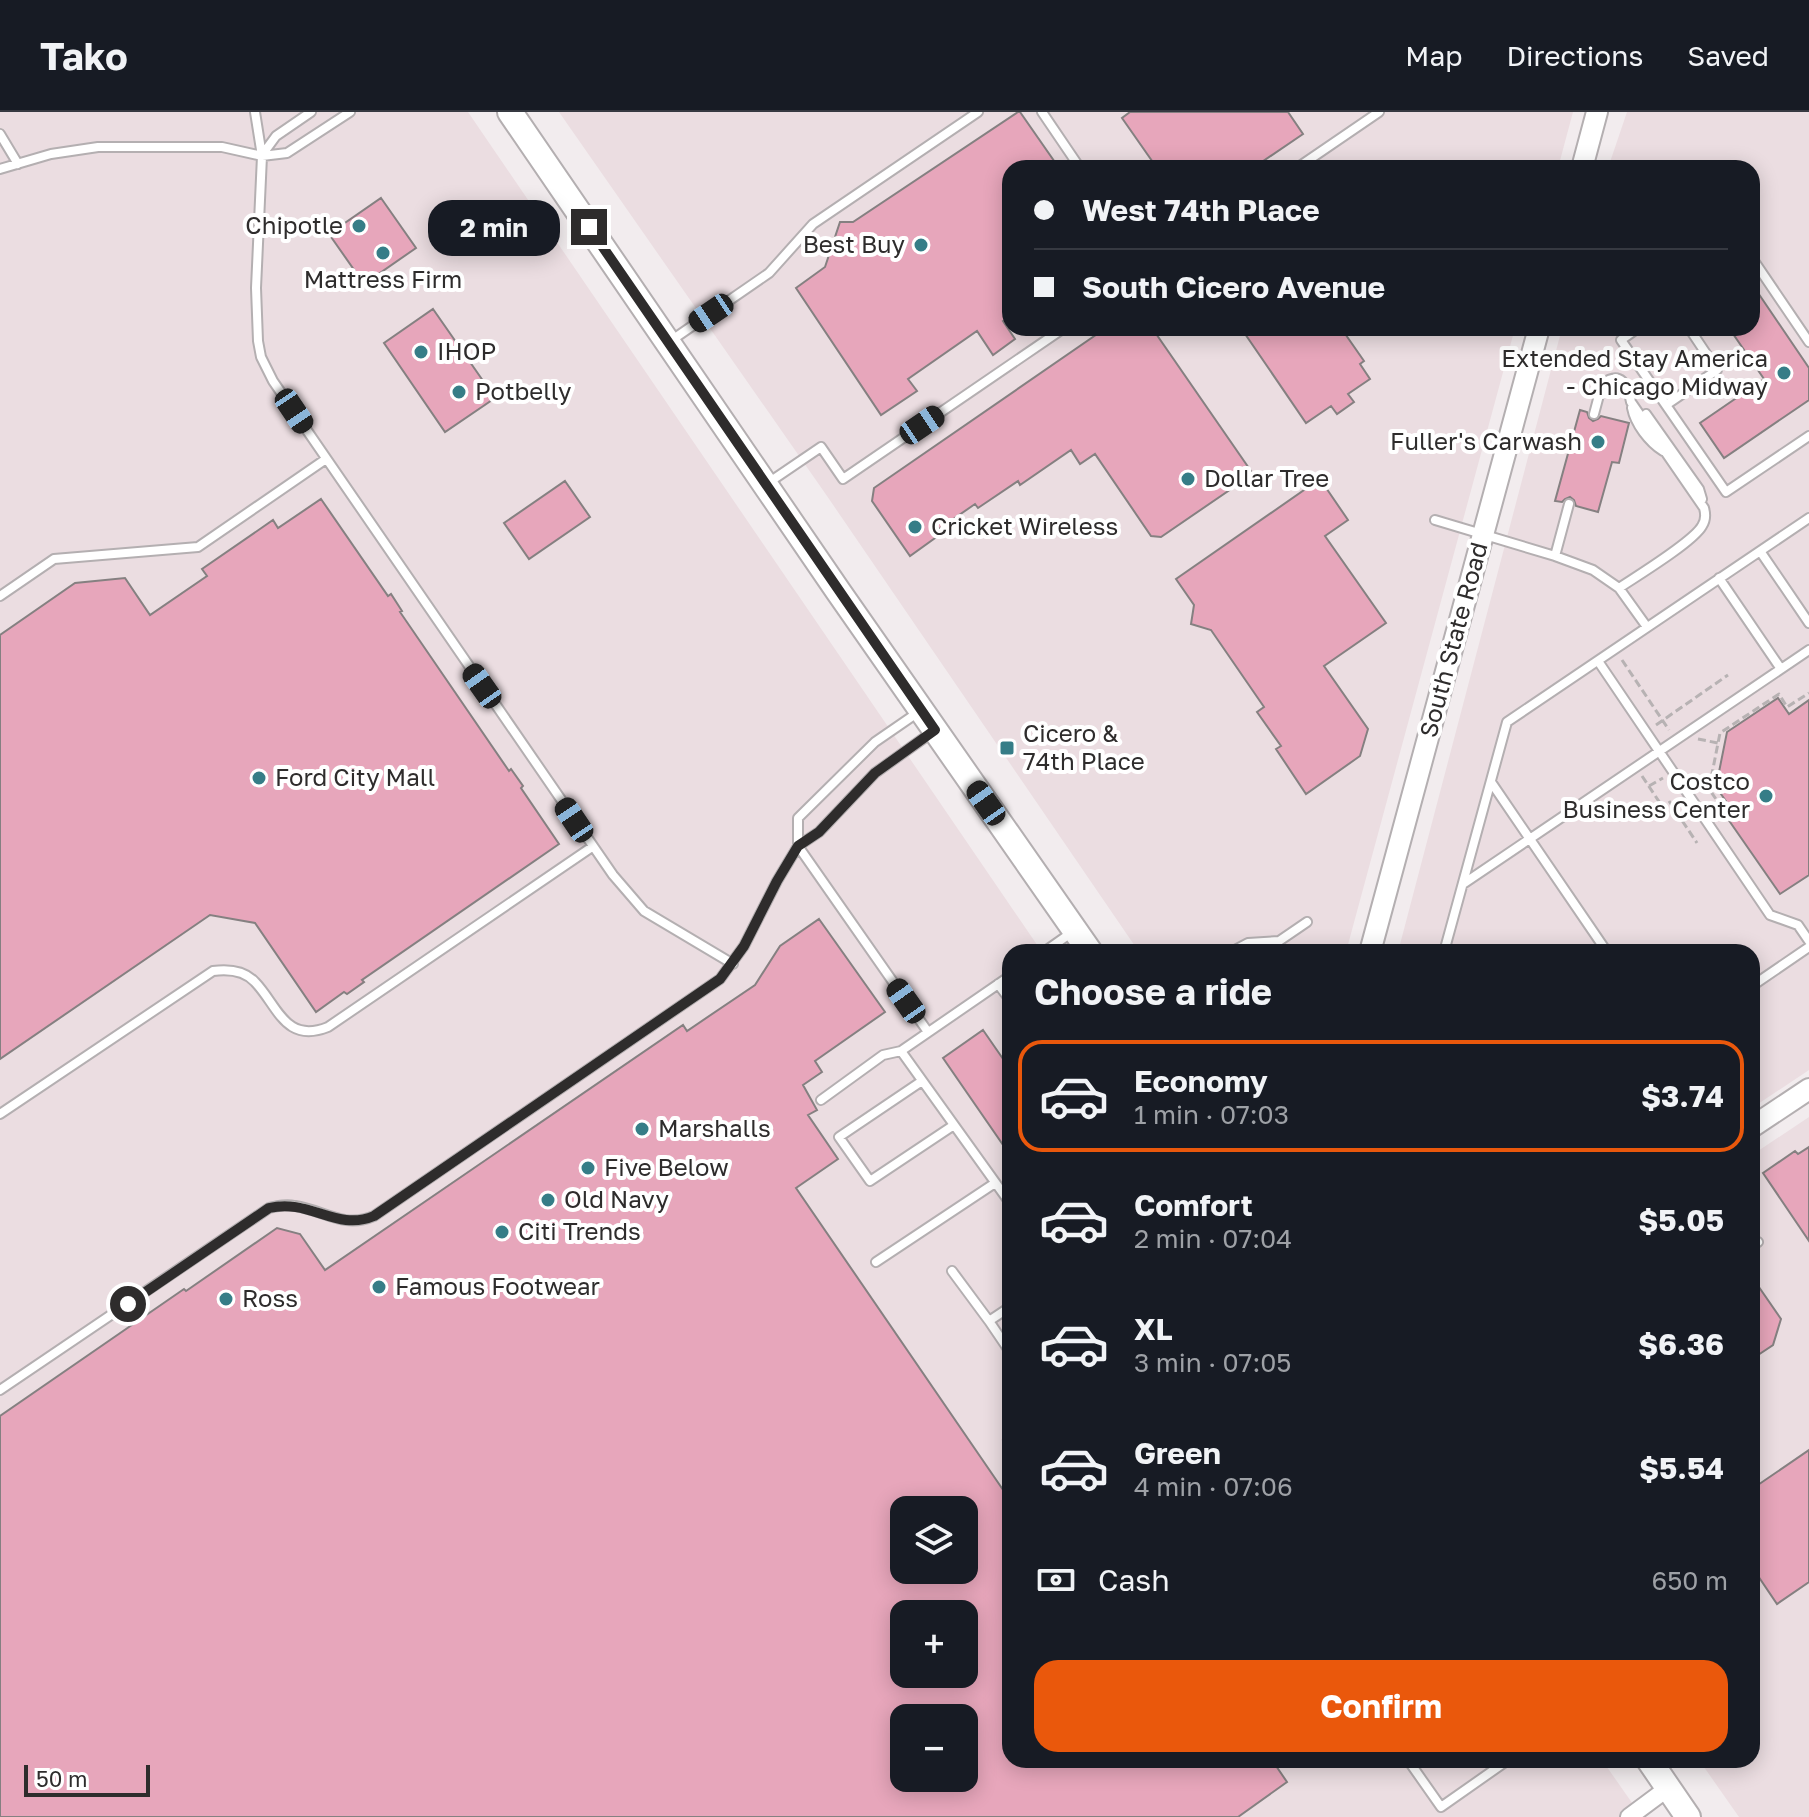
<!DOCTYPE html>
<html lang="en">
<head>
<meta charset="utf-8">
<style>
	:root { --surface:#171b24; --page:#242831; --text:#f1f3f6; --muted:#9ea1a6; --line:#363941; --accent:#ea580c }
	body { margin:0; font-family:"Golos Text",sans-serif; background:var(--page); color:var(--text); height:100vh; display:flex; flex-direction:column; font-size:30px; white-space:nowrap }
	* { box-sizing:border-box; margin:0 }
	p { font-size:26px; color:var(--muted) }
	.icon { flex:none; width:44px; height:44px; fill:none; stroke:currentColor; stroke-width:2; stroke-linecap:round; stroke-linejoin:round }
	.map { position:relative; flex:1; overflow:hidden }
	.panel { position:absolute; left:1002px; top:832px; width:758px; height:824px; display:flex; flex-direction:column; background:var(--surface); border-radius:24px; box-shadow:0 4px 20px #0003 }
	.panel>* { flex:none }
	.top-card { position:absolute; left:1002px; top:48px; width:758px; height:176px; border-radius:24px; box-shadow:0 4px 20px #0003; display:grid; align-content:center; height:176px; padding:0 32px; background:var(--surface) }
	.controls { position:absolute; left:890px; top:1384px; display:grid; gap:16px }
	.controls a { display:grid; place-items:center; width:88px; height:88px; border-radius:16px; background:var(--surface); box-shadow:0 4px 20px #0003; font-size:40px }
	.scale { position:absolute; left:24px; bottom:20px; width:126px; box-sizing:border-box; padding-left:8px; border:4px solid #2e2c2c; border-top:0; font-size:22px; line-height:28px; white-space:nowrap; color:#2e2c2c; -webkit-text-stroke:6px #fff; paint-order:stroke }
	.end { position:absolute; width:36px; height:36px; margin:-18px; border:10px solid #2e2c2c; background:#fff; box-shadow:0 0 0 4px #fff }
	.from { border-radius:50% }
	.bubble { position:absolute; height:56px; border-radius:24px; background:var(--surface); box-shadow:0 4px 20px #0003; font-size:26px; font-weight:700; line-height:56px; text-align:center }
	.car { position:absolute; width:24px; height:48px; margin:-24px -12px; border-radius:10px; box-shadow:0 0 6px 2px #0007; background:linear-gradient(#222 24%,#8ab4d8 0 40%,#222 0 76%,#8ab4d8 0 86%,#222 0) }
	.top-card b { display:flex; align-items:center; gap:28px; height:76px; font-size:30px }
	.top-card b+b { border-top:2px solid var(--line) }
	.top-card i { width:20px; height:20px; background:var(--text) }
	ul { padding:0; list-style:none }
	li { display:flex; align-items:center; gap:24px; height:112px; margin:0 16px 12px; padding:0 16px; border:4px solid transparent; border-radius:24px }
	li div { flex:1 }
	li b { display:block; font-size:30px }
	li em { font-style:normal; font-weight:700 }
	li.current { border-color:var(--accent) }
	li>.icon { width:72px; height:72px; stroke-width:1.5 }
	h2 { padding:0 32px; font-size:36px; line-height:96px }
	.pay { display:flex; align-items:center; gap:20px; height:88px; padding:0 32px; font-size:30px }
	.pay p { margin-inline-start:auto }
	.cta { display:flex; gap:16px; margin-top:auto; padding:16px 32px }
	.cta a { flex:1; height:92px; border-radius:24px; background:var(--accent); color:#fff; font-size:32px; font-weight:700; line-height:92px; text-align:center }
	header { display:flex; align-items:center; gap:48px; box-sizing:border-box; height:112px; padding:0 40px; background:var(--surface); border-bottom:2px solid var(--line) }
	header strong { font-size:38px }
	nav { display:flex; gap:44px; margin-inline-start:auto; font-size:28px }
	.map>svg:first-child { display:block }
	.built { fill:#ebdde1; fill-rule:evenodd }
	.building { fill:#e7a6bb; stroke:#858081; stroke-width:2; fill-rule:evenodd }
	.lines { fill:none; stroke-linecap:round; stroke-linejoin:round }
	.service-casing { stroke:#b4afb1; stroke-width:12 }
	.minor-casing { stroke:#b4afb1; stroke-width:20 }
	.tertiary-casing { stroke:#b4afb1; stroke-width:24 }
	.primary-casing { stroke:#b4afb1; stroke-width:28 }
	.path { stroke:#b7b2b3; stroke-width:3; stroke-dasharray:8 4; stroke-linecap:butt }
	.service { stroke:#fff; stroke-width:8 }
	.minor { stroke:#fff; stroke-width:16 }
	.tertiary { stroke:#fff; stroke-width:20 }
	.primary { stroke:#fff; stroke-width:24 }
	.route { stroke:#2e2c2c; stroke-width:10 }
	.poi-dot { fill:#367d87; stroke:#fff; stroke-width:3 }
	.labels { text-anchor:middle; stroke-width:8; stroke-linejoin:round; paint-order:stroke }
	.poi-label { font-size:24px; fill:#2e2c2c; stroke:#fff; text-anchor:start }
	.street-label { font-size:24px; fill:#2e2c2c; stroke:#fff }
</style>
</head>
<body>
<header>
<strong>Tako</strong>
<nav><a>Map</a><a>Directions</a><a>Saved</a></nav>
</header>
<div class="map">
<svg width="1809" height="1705" viewBox="0 0 1809 1705">
	<rect width="100%" height="100%" fill="#f2ecee"/>
	<path class="built" d="M 0,0 L 468,0 L 1042,840 L 1010,840 L 1010,1648 L 1602,1648 L 1642,1705 L 0,1705 ZM 904,1398 L 964,1398 L 964,1458 L 904,1458 ZM 904,1502 L 964,1502 L 964,1562 L 904,1562 ZM 904,1606 L 964,1606 L 964,1666 L 904,1666 Z
		M 559,0 L 1573,0 L 1558,56 L 1010,56 L 1010,216 L 1515,216 L 1346,840 L 1139,840 L 827,384 Z
		M 1627,0 L 1809,0 L 1809,958 L 1752,996 L 1752,840 L 1398,840 L 1562,216 L 1752,216 L 1752,56 L 1608,56 Z
		M 1809,1005 L 1809,1705 L 1739,1705 L 1699,1648 L 1752,1648 L 1752,1043 Z"/>
	<path class="building" d="M 1018,0 L 1020,0 L 1059,56 L 1010,56 L 1010,205 L 1003,209 L 1015,227 L 993,243 L 977,219 L 908,267 L 917,279 L 881,303 L 796,176 L 825,155 L 840,110 L 853,110 Z
		M 1130,0 L 1288,0 L 1303,22 L 1253,56 L 1157,56 L 1122,6 Z
		M 381,86 L 416,136 L 364,172 L 329,122 Z
		M 1752,172 L 1809,256 L 1809,288 L 1724,346 L 1700,311 L 1764,267 L 1729,216 L 1752,216 Z
		M 433,197 L 495,286 L 445,320 L 384,231 Z
		M 1106,216 L 1152,216 L 1253,362 L 1161,425 L 1151,424 L 1095,342 L 1080,352 L 1071,338 L 1020,373 L 1018,369 L 978,396 L 975,392 L 939,417 L 942,421 L 910,444 L 872,389 L 874,376 Z
		M 1241,216 L 1341,216 L 1364,249 L 1360,252 L 1370,267 L 1348,282 L 1354,290 L 1337,302 L 1331,294 L 1306,311 Z
		M 1580,298 L 1587,300 L 1589,306 L 1593,309 L 1598,307 L 1601,304 L 1629,311 L 1619,351 L 1612,350 L 1598,400 L 1576,394 L 1574,388 L 1570,385 L 1565,387 L 1562,390 L 1555,389 Z
		M 1320,367 L 1348,408 L 1325,424 L 1386,511 L 1324,554 L 1368,617 L 1360,644 L 1306,682 L 1276,637 L 1281,634 L 1257,600 L 1264,595 L 1211,518 L 1191,512 L 1194,493 L 1176,467 Z
		M 565,369 L 590,405 L 529,447 L 504,411 Z
		M 321,387 L 388,484 L 391,482 L 402,499 L 400,500 L 509,659 L 511,657 L 523,674 L 521,676 L 559,732 L 362,868 L 364,870 L 347,882 L 344,880 L 316,900 L 255,811 L 210,803 L 0,947 L 0,523 L 75,471 L 125,466 L 150,503 L 207,464 L 202,457 L 273,408 L 278,416 Z
		M 1778,586 L 1789,602 L 1809,588 L 1809,763 L 1780,782 L 1721,697 L 1728,692 L 1716,675 L 1727,620 Z
		M 819,807 L 885,900 L 815,949 L 822,960 L 803,973 L 817,998 L 808,1003 L 838,1047 L 796,1076 L 1010,1388 L 1010,1648 L 1272,1648 L 1287,1670 L 1238,1705 L 0,1705 L 0,1304 L 184,1177 L 186,1179 L 277,1116 L 300,1122 L 325,1158 L 683,913 L 687,919 L 755,873 L 780,834 ZM 904,1398 L 964,1398 L 964,1458 L 904,1458 ZM 904,1502 L 964,1502 L 964,1562 L 904,1562 ZM 904,1606 L 964,1606 L 964,1666 L 904,1666 Z
		M 983,918 L 1010,957 L 1010,1043 L 943,946 Z
		M 1809,1035 L 1809,1129 L 1763,1061 L 1795,1039 L 1798,1042 Z
		M 1752,1165 L 1781,1207 L 1773,1233 L 1752,1247 Z
		M 1809,1338 L 1809,1470 L 1777,1492 L 1752,1455 L 1752,1377 Z"/>
	<g class="lines">
		<defs>
			<path id="service" d="M 255,0 L 262,44 L 256,176 L 258,229 L 261,245 L 273,269 L 613,763 L 644,799 L 733,852
				M 1042,0 L 1080,56
				M 0,22 L 18,52
				M 262,43 L 276,24 L 311,0
				M 1297,56 L 1379,0
				M 0,57 L 51,42 L 98,35 L 222,35 L 262,44 L 287,41 L 350,0
				M 1752,146 L 1809,230
				M 1638,216 L 1621,228 L 1726,380 L 1809,324
				M 669,230 L 769,161 L 813,112 L 978,0
				M 1666,293 L 1717,258 L 1689,216
				M 1632,296 C 1635,312 1649,330 1663,339
				M 1594,302 L 1602,272 C 1621,258 1628,273 1631,290 L 1704,396 C 1706,403 1706,408 1702,414 C 1693,430 1637,464 1619,476
				M 1646,302 L 1699,377 L 1702,387
				M 768,371 L 821,335 L 843,367 L 1064,216
				M 1435,408 L 1555,444 L 1593,458 L 1619,476 L 1647,515
				M 1760,439 L 1809,511
				M 1555,444 L 1569,392
				M 1719,466 L 1781,557
				M 0,484 L 54,447 L 198,435 L 326,347
				M 1598,549 L 1770,803 L 1798,813 L 1809,829
				M 1491,670 L 1607,840
				M 798,734 L 928,920
				M 798,734 L 798,706 L 875,630 L 920,599
				M 1463,772 L 1809,538
				M 1044,840 L 1071,821
				M 1231,840 L 1248,831 L 1279,829 L 1275,840
				M 1263,840 L 1307,810
				M 1444,840 L 1507,610 L 1809,406
				M 998,872 L 1010,888
				M 1752,874 L 1809,835
				M 1010,921 L 1008,923 L 1010,925
				M 901,939 L 1010,1091
				M 922,969 L 839,1025 L 870,1069 L 954,1013
				M 821,988 L 883,943 L 901,939 L 1010,864
				M 0,1002 L 213,859 C 228,857 244,858 255,870 C 278,894 285,932 328,915 L 592,735
				M 1752,1134 L 1758,1130
				M 876,1150 L 995,1071
				M 952,1159 L 989,1209
				M 1010,1195 L 989,1209 L 1010,1240
				M 0,1278 L 269,1096 C 278,1094 286,1092 295,1094 C 324,1098 343,1117 374,1104 L 720,867 L 744,834 L 777,769 L 798,734 L 819,720 L 875,661 L 931,621
				M 1010,1326 L 1008,1328 L 1010,1331
				M 1408,1648 L 1441,1695 L 1508,1648"/>
			<path id="minor" d="M 1629,1705 L 1668,1676"/>
			<path id="tertiary" d="M 1582,56 L 1597,0
				M 1370,840 L 1539,216
				M 1752,1015 L 1809,977"/>
			<path id="primary" d="M 510,0 L 838,479 L 1090,840
				M 1649,1648 L 1688,1705"/>
		</defs>
		<use href="#service" class="service-casing"/>
		<use href="#minor" class="minor-casing"/>
		<use href="#tertiary" class="tertiary-casing"/>
		<use href="#primary" class="primary-casing"/>
		<path class="path" d="M 1622,548 L 1669,618
			M 1656,613 L 1728,563
			M 1698,627 L 1718,631
			M 1642,664 L 1662,694
			M 1694,667 L 1710,668
			M 1649,674 L 1663,666
			M 1669,689 L 1697,731
			M 1711,694 L 1718,690 L 1709,677 L 1720,621 L 1779,582 L 1787,595 L 1809,581"/>
		<use href="#service" class="service"/>
		<use href="#minor" class="minor"/>
		<use href="#tertiary" class="tertiary"/>
		<use href="#primary" class="primary"/>
	</g>
	<g class="lines">
		<path class="route" d="M 128,1192 L 269,1096 C 310,1086 336,1120 374,1104 L 720,867 L 744,834 L 777,769 L 798,734 L 819,720 L 875,661 L 935,618 L 589,115"/>
	</g>
	<g class="poi-dot">
		<circle cx="359" cy="114" r="8"/>
		<circle cx="921" cy="133" r="8"/>
		<circle cx="383" cy="141" r="8"/>
		<circle cx="421" cy="240" r="8"/>
		<circle cx="1784" cy="261" r="8"/>
		<circle cx="459" cy="280" r="8"/>
		<circle cx="1598" cy="330" r="8"/>
		<circle cx="1188" cy="367" r="8"/>
		<circle cx="915" cy="415" r="8"/>
		<rect x="999" y="628" width="16" height="16" rx="4"/>
		<circle cx="259" cy="666" r="8"/>
		<circle cx="1766" cy="684" r="8"/>
		<circle cx="642" cy="1017" r="8"/>
		<circle cx="588" cy="1056" r="8"/>
		<circle cx="548" cy="1088" r="8"/>
		<circle cx="502" cy="1120" r="8"/>
		<circle cx="379" cy="1175" r="8"/>
		<circle cx="226" cy="1187" r="8"/>
	</g>
	<g class="labels">
		<g class="poi-label">
			<text x="343" y="122" text-anchor="end">Chipotle</text>
			<text x="905" y="141" text-anchor="end">Best Buy</text>
			<text x="383" y="176" text-anchor="middle">Mattress Firm</text>
			<text x="437" y="248">IHOP</text>
			<text x="1768" y="255" text-anchor="end">Extended Stay America<tspan x="1768" dy="28">- Chicago Midway</tspan></text>
			<text x="475" y="288">Potbelly</text>
			<text x="1582" y="338" text-anchor="end">Fuller's Carwash</text>
			<text x="1204" y="375">Dollar Tree</text>
			<text x="931" y="423">Cricket Wireless</text>
			<text x="1023" y="630">Cicero &amp;<tspan x="1023" dy="28">74th Place</tspan></text>
			<text x="275" y="674">Ford City Mall</text>
			<text x="1750" y="678" text-anchor="end">Costco<tspan x="1750" dy="28">Business Center</tspan></text>
			<text x="658" y="1025">Marshalls</text>
			<text x="604" y="1064">Five Below</text>
			<text x="564" y="1096">Old Navy</text>
			<text x="518" y="1128">Citi Trends</text>
			<text x="395" y="1183">Famous Footwear</text>
			<text x="242" y="1195">Ross</text>
		</g>
		<g class="street-label">
			<text transform="translate(1454 528) rotate(-75)" y="8">South State Road</text>
		</g>
	</g>
</svg>
<div class="controls">
<a><svg class="icon" aria-label="layers" viewBox="0 0 24 24"><path d="M12 4l9 5-9 5-9-5zM3 14l9 5 9-5"/></svg></a>
<a>+</a>
<a>−</a>
</div>
<div class="scale">50 m</div>
<i class="end from" style="left:128px;top:1192px"></i>
<i class="end" style="left:589px;top:115px"></i>
<div class="bubble" style="left:428px;top:88px;width:132px">2 min</div>
<i class="car" style="left:711px;top:201px;rotate:236deg"></i>
<i class="car" style="left:294px;top:299px;rotate:146deg"></i>
<i class="car" style="left:922px;top:313px;rotate:56deg"></i>
<i class="car" style="left:482px;top:574px;rotate:325deg"></i>
<i class="car" style="left:986px;top:691px;rotate:325deg"></i>
<i class="car" style="left:574px;top:708px;rotate:326deg"></i>
<i class="car" style="left:906px;top:889px;rotate:325deg"></i>
<div class="top-card">
<b><i class="from"></i>West 74th Place</b>
<b><i></i>South Cicero Avenue</b>
</div>
<section class="panel">
<h2>Choose a ride</h2>
<ul>
<li class="current"><svg class="icon" aria-label="car" viewBox="0 0 24 24"><path d="M5 17H2v-5l4-1 3-4h7l3 4 3 1v5h-3M9 17h6M6 11h13"/><circle cx="7" cy="17" r="2"/><circle cx="17" cy="17" r="2"/></svg><div><b>Economy</b><p>1 min · 07:03</p></div><em>$3.74</em></li>
<li><svg class="icon" aria-label="car" viewBox="0 0 24 24"><path d="M5 17H2v-5l4-1 3-4h7l3 4 3 1v5h-3M9 17h6M6 11h13"/><circle cx="7" cy="17" r="2"/><circle cx="17" cy="17" r="2"/></svg><div><b>Comfort</b><p>2 min · 07:04</p></div><em>$5.05</em></li>
<li><svg class="icon" aria-label="car" viewBox="0 0 24 24"><path d="M5 17H2v-5l4-1 3-4h7l3 4 3 1v5h-3M9 17h6M6 11h13"/><circle cx="7" cy="17" r="2"/><circle cx="17" cy="17" r="2"/></svg><div><b>XL</b><p>3 min · 07:05</p></div><em>$6.36</em></li>
<li><svg class="icon" aria-label="car" viewBox="0 0 24 24"><path d="M5 17H2v-5l4-1 3-4h7l3 4 3 1v5h-3M9 17h6M6 11h13"/><circle cx="7" cy="17" r="2"/><circle cx="17" cy="17" r="2"/></svg><div><b>Green</b><p>4 min · 07:06</p></div><em>$5.54</em></li>
</ul>
<div class="pay"><svg class="icon" aria-label="cash" viewBox="0 0 24 24"><path d="M3 7h18v10H3z"/><circle cx="12" cy="12" r="2"/></svg>Cash<p>650 m</p></div>
<div class="cta"><a>Confirm</a></div>
</section>
</div>
</body>
</html>
